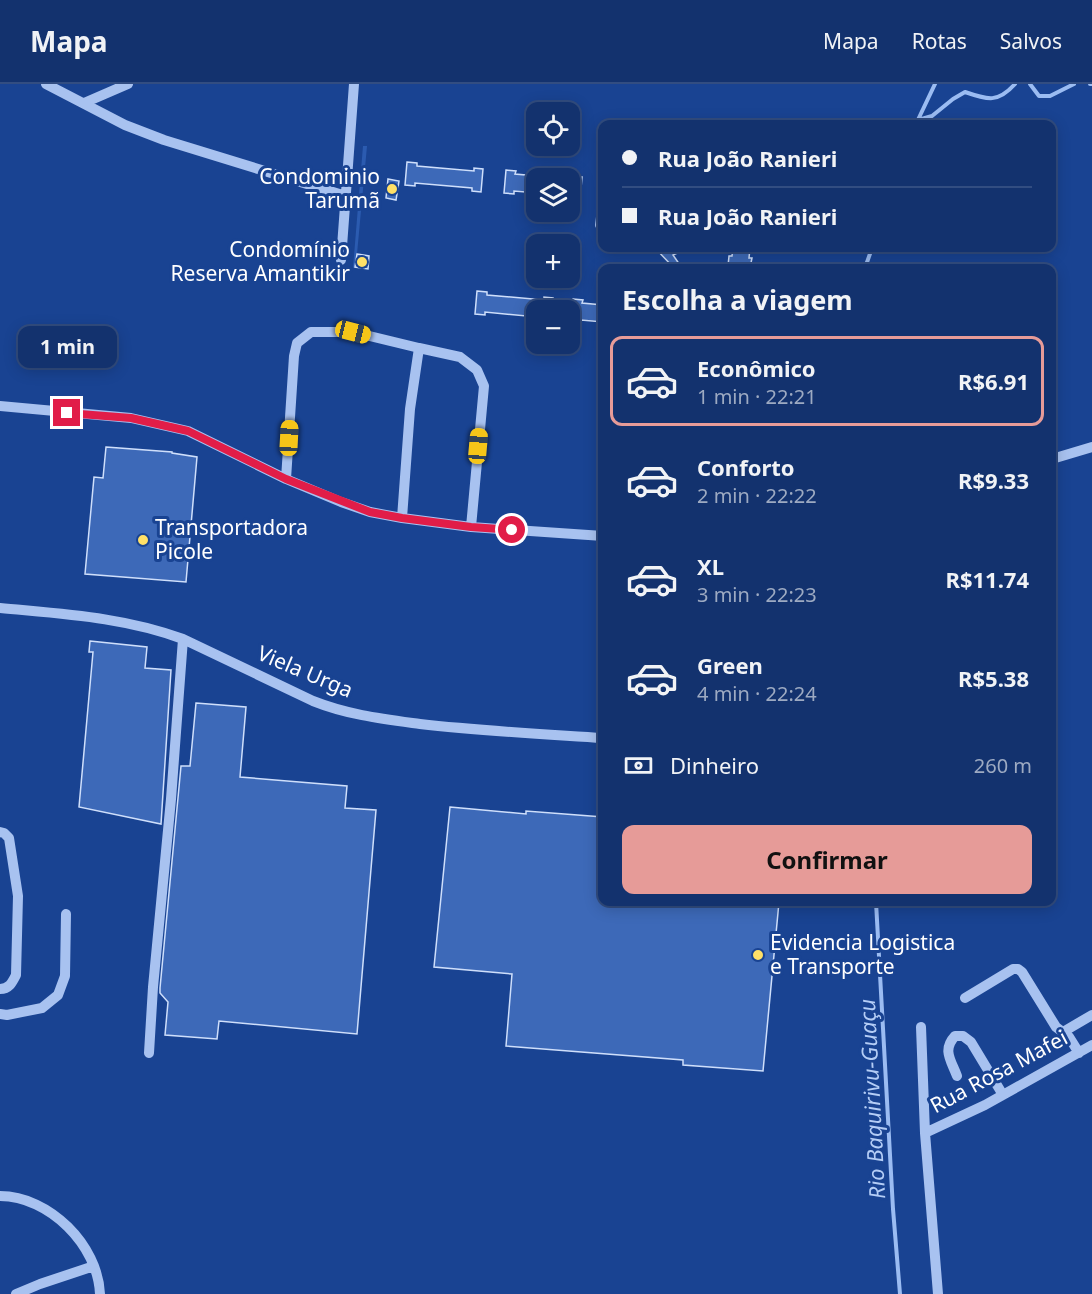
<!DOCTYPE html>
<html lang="pt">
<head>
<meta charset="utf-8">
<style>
	:root { --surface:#13326e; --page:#1c3a73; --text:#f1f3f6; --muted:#9daac2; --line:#324d81; --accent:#e69b98 }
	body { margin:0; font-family:"Noto Sans",sans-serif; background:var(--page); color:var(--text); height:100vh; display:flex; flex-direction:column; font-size:22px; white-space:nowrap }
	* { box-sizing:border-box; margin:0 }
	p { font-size:20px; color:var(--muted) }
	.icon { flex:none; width:33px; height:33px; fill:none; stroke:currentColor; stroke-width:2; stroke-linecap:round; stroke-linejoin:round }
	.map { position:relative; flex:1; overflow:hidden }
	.details { position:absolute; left:598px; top:180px; width:458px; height:642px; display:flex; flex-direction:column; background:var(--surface); border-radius:12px; box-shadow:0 3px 15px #0003,0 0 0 2px var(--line) }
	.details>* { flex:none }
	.banner { position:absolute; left:598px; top:36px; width:458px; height:132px; border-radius:12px; box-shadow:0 3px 15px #0003,0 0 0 2px var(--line); display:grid; align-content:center; height:132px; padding:0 24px; background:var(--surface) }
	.tools { position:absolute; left:526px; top:18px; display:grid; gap:12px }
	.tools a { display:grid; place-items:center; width:54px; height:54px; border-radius:12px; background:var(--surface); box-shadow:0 3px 15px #0003,0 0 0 2px var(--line); font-size:30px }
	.end { position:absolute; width:27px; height:27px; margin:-14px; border:8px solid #e11d48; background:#fff; box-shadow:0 0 0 3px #fff }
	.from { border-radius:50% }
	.bubble { position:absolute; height:42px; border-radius:12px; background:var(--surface); box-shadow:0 3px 15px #0003,0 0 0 2px var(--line); font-size:20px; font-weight:700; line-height:42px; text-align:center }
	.car { position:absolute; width:18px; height:36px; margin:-18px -9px; border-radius:8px; box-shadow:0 0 4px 2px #0007; background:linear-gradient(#f5c518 24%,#345 0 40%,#f5c518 0 76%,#345 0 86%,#f5c518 0) }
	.banner b { display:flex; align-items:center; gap:21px; height:57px; font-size:22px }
	.banner b+b { border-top:2px solid var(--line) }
	.banner i { width:15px; height:15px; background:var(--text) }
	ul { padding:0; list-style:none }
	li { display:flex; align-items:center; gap:18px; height:90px; margin:0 12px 9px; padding:0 12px; border:3px solid transparent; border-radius:12px }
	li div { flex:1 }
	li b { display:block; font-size:22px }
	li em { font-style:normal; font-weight:700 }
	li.active { border-color:var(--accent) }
	li>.icon { width:54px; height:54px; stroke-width:1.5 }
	h2 { padding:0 24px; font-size:27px; line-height:72px }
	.pay { display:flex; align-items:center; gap:15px; height:66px; padding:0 24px; font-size:22px }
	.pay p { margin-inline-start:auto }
	.cta { display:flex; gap:12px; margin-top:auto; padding:12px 24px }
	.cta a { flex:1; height:69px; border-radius:12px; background:var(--accent); color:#111; font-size:24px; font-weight:700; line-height:69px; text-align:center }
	header { display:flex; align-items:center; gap:36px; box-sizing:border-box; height:84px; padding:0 30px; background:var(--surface); border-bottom:2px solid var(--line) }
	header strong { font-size:28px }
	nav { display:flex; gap:33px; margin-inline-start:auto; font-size:21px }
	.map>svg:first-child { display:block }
	.green { fill:#2b5bb0 }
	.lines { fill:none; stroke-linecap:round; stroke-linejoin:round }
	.stream { stroke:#9bbcf2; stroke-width:4 }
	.building { fill:#3d69b8; stroke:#cfdffb; stroke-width:1.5 }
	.minor { stroke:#a8c2f0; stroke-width:10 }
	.route { stroke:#e11d48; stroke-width:8 }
	.poi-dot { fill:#ffe067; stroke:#194392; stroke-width:2 }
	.labels { text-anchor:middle; stroke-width:6; stroke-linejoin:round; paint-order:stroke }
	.poi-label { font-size:21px; fill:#fff; stroke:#194392; text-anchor:end }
	.street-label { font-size:21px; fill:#fff; stroke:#194392 }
	.water-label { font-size:22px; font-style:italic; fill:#b4cdf6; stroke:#194392 }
</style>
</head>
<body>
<header>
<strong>Mapa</strong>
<nav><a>Mapa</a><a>Rotas</a><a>Salvos</a></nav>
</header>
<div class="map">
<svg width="1092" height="1210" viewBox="0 0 1092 1210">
	<rect width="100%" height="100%" fill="#194392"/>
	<path class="green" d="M 363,62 L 367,62 L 357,170 L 355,183 L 353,184 Z"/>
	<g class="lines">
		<path class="stream" d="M 1030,0 L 1039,12 L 1050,12 L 1074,0
			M 1090,0 L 1092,0
			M 918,36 L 932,32 L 953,15 L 965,8 C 988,16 998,19 1015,0
			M 916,40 L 935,0
			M 865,184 L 872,164
			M 876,818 L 893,1125 L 900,1210"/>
	</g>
	<path class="building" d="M 407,78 L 417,79 L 417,82 L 474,87 L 474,84 L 483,85 L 481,108 L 472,107 L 472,104 L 415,99 L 415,102 L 405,101 Z
		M 506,86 L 516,87 L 515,90 L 537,92 L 537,109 L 514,107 L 514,110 L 504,109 Z
		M 573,93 L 582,93 L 580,116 L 571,115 L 570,95 L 572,95 Z
		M 388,95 L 399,97 L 396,116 L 386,114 Z
		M 655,164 L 688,164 L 673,171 L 682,184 L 674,184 Z
		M 733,164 L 750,164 L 749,174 L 752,174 L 750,184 L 728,182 L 729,172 L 732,172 Z
		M 357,170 L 369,172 L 368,185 L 355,183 Z
		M 477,207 L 487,208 L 487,211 L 544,216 L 544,213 L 553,214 L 552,226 L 537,226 L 537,233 L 485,228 L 485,231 L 475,230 Z
		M 573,215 L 583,216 L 582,219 L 603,221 L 603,238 L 581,236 L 580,239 L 571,238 Z
		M 106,363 L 172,368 L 172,369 L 197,373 L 186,498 L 85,490 L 94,393 L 103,394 Z
		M 90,557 L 147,563 L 145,584 L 171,586 L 161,740 L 79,723 L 93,568 L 89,568 Z
		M 196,619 L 246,623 L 240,693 L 347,702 L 345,724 L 376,726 L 357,950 L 219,937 L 217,955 L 165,951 L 168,918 L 160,909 L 160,904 L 181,682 L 190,682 Z
		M 450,723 L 526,730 L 526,727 L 603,733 L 603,818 L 779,818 L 763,987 L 683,981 L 683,976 L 506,962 L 512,890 L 434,883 Z"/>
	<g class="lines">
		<path class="minor" d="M 46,0 L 125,41 L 164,56 L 346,112
			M 84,19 L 128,0
			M 600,141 L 603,117
			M 341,176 L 354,0
			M 419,264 L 460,273 L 477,286 L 484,302 L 471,443
			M 0,322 L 131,334 L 188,347 L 286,395 L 341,418 L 370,428 L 402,434 L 471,443 L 603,452
			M 1052,375 L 1092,363
			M 286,395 L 294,272 L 297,259 L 311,248 L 353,248 L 419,264 L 410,325 L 402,434
			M 0,524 C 62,530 124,533 183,555 L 313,617 C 348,631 383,635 420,640 C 481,647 542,650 603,654
			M 0,748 L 4,749 L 9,754 L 18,812 L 16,891 C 12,899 9,905 0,905
			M 965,914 L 1013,885 L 1018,885 L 1022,888 L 1056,943 L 1069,953 L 1079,969
			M 0,930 L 7,931 L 42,924 L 58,911 L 65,892 L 66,830
			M 921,943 L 925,1049 L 938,1210
			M 1063,948 L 1092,931
			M 149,969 L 153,903 L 171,715 L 183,555
			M 957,992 C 951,976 942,966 955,952 L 963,952 L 971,958 L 1003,1011
			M 925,1049 L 985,1021 L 1092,961
			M 0,1112 C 49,1112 98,1161 100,1210
			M 16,1210 L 40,1200 L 94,1182"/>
	</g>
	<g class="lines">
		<path class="route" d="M 67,329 L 131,334 L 188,347 L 286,395 L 370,428 L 402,434 L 471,443 L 512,446"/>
	</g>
	<g class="poi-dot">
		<circle cx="392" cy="105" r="6"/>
		<circle cx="362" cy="178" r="6"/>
		<circle cx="143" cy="456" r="6"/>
		<circle cx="758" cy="871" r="6"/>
	</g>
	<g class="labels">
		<g class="poi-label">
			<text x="380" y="100">Condominio<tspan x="380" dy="24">Tarumã</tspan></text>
			<text x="350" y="173">Condomínio<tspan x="350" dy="24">Reserva Amantikir</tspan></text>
			<text x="155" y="451" text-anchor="start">Transportadora<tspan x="155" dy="24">Picole</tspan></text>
			<text x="770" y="866" text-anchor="start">Evidencia Logistica<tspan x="770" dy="24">e Transporte</tspan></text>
		</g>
		<g class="street-label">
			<text transform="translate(305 588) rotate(23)" y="7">Viela Urga</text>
			<text transform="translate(999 988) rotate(-28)" y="7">Rua Rosa Mafei</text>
		</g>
		<g class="water-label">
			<text transform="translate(872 1015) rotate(-93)" y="8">Rio Baquirivu-Guaçu</text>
		</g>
	</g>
</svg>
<div class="tools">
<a><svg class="icon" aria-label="locate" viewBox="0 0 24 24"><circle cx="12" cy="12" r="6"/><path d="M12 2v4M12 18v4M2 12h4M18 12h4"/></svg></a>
<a><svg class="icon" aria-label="layers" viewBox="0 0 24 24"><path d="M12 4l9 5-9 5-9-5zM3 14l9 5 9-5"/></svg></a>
<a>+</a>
<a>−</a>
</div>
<i class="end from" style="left:512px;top:446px"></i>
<i class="end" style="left:67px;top:329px"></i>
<div class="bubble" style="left:18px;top:242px;width:99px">1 min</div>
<i class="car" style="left:353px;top:248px;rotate:104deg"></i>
<i class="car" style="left:289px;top:354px;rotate:3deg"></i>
<i class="car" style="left:478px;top:362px;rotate:5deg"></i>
<div class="banner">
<b><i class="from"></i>Rua João Ranieri</b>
<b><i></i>Rua João Ranieri</b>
</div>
<section class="details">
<h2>Escolha a viagem</h2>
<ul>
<li class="active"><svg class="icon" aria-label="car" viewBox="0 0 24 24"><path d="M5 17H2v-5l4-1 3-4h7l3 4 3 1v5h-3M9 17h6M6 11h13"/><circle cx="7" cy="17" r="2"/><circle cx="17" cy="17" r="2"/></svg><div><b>Econômico</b><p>1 min · 22:21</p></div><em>R$6.91</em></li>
<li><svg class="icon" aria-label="car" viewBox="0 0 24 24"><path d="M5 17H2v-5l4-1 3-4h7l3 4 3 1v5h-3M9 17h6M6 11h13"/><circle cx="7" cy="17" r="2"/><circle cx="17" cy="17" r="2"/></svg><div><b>Conforto</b><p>2 min · 22:22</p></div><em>R$9.33</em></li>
<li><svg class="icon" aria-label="car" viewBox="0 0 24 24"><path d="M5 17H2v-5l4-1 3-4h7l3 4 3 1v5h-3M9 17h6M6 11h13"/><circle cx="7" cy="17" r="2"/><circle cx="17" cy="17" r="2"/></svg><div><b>XL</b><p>3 min · 22:23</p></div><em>R$11.74</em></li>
<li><svg class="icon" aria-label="car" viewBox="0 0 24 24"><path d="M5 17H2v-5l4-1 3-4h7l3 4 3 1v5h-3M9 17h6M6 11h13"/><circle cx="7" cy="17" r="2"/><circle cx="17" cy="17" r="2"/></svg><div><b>Green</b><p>4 min · 22:24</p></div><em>R$5.38</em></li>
</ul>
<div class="pay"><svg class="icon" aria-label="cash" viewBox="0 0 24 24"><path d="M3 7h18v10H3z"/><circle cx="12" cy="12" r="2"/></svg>Dinheiro<p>260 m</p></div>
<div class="cta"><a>Confirmar</a></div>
</section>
</div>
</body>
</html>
